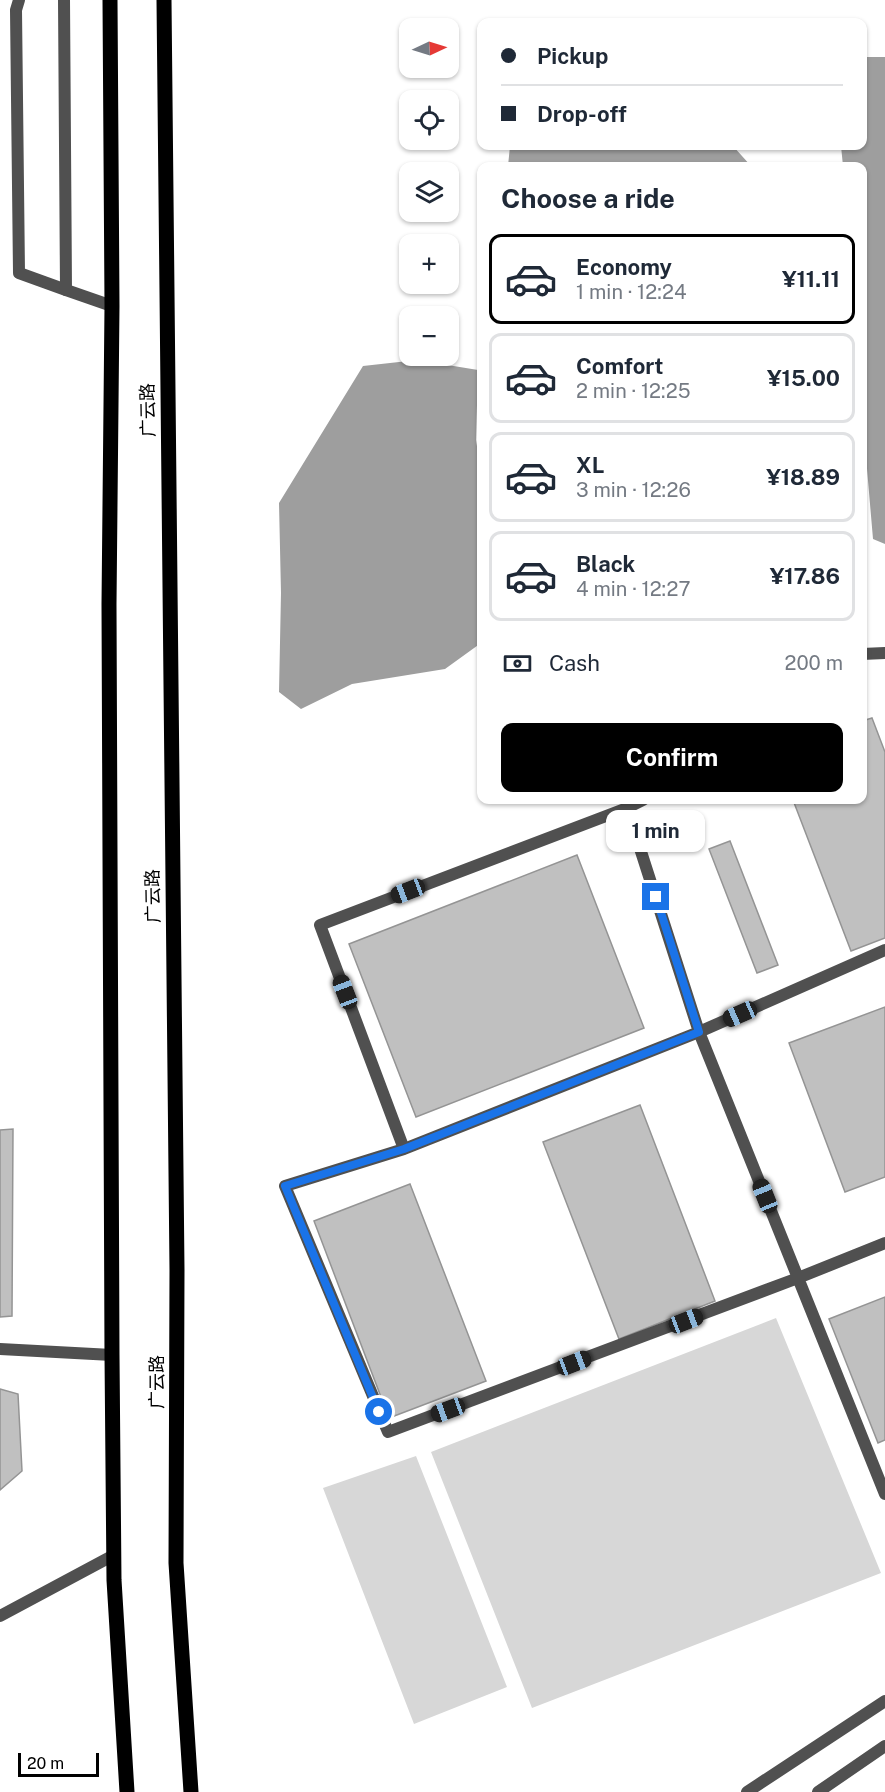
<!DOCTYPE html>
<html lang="en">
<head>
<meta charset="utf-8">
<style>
	:root { --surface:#fff; --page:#f2f2f3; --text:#1f2937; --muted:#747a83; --line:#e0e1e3; --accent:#000 }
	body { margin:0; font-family:"Public Sans","Noto Sans SC",sans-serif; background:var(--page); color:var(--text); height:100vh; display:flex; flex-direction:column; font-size:22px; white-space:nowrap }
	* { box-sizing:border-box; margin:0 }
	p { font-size:20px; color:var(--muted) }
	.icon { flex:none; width:33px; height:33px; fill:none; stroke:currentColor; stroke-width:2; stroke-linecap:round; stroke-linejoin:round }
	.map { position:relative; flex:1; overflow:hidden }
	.sheet { position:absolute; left:477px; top:162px; width:390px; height:642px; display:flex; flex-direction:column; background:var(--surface); border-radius:12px; box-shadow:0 2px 4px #0004 }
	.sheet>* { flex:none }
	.banner { position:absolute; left:477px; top:18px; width:390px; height:132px; border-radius:12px; box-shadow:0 2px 4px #0004; display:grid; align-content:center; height:132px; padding:0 24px; background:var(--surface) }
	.needle { width:39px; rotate:86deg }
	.fabs { position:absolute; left:399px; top:18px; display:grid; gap:12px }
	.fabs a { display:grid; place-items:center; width:60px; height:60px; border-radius:12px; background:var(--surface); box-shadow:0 2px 4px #0004; font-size:30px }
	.scale { position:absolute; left:18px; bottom:15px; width:81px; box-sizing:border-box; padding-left:6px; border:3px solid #000; border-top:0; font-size:16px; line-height:21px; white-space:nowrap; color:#000; -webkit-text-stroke:4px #fff; paint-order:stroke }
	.end { position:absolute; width:27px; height:27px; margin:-14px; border:8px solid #1a73e8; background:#fff; box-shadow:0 0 0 3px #fff }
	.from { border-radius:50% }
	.bubble { position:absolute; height:42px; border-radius:12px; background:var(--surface); box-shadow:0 2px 4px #0004; font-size:20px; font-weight:700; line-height:42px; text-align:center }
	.car { position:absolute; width:18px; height:36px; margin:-18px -9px; border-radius:8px; box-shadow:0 0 4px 2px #0007; background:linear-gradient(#222 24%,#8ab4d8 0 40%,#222 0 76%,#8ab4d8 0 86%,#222 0) }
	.banner b { display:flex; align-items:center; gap:21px; height:57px; font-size:22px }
	.banner b+b { border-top:2px solid var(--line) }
	.banner i { width:15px; height:15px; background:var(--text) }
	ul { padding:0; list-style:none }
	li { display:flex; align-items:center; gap:18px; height:90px; margin:0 12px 9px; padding:0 12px; border:3px solid var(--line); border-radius:12px }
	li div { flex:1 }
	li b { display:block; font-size:22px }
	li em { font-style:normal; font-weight:700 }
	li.selected { border-color:var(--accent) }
	li>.icon { width:54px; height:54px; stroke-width:1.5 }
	h2 { padding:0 24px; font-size:27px; line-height:72px }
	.pay { display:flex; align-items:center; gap:15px; height:66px; padding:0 24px; font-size:22px }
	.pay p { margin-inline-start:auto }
	.primary-button { display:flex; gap:12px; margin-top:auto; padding:12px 24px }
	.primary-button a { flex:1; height:69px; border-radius:12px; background:var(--accent); color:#fff; font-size:24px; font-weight:700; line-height:69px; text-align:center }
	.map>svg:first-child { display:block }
	.green { fill:#d7d7d7 }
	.water { fill:#9e9e9e }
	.building { fill:#c0c0c0; stroke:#949494; stroke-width:1.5 }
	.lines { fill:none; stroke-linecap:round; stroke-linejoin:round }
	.service { stroke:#505050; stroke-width:12 }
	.minor { stroke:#505050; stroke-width:12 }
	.primary { stroke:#000; stroke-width:15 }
	.route { stroke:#1a73e8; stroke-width:8 }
	.labels { text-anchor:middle; stroke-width:4.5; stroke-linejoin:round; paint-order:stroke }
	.street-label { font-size:18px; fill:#000; stroke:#fff }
</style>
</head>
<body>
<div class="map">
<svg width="885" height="1792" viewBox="0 0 885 1792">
	<rect width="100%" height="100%" fill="#fff"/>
	<path class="green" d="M 776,1318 L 881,1573 L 532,1708 L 431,1452 Z
		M 416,1456 L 507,1687 L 414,1724 L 323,1488 Z"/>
	<path class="water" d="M 863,57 L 885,57 L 885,544 L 873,539 L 862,410 L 862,166 L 843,166 L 841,146 L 862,146 Z
		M 510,146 L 733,146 L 751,166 L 508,166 Z
		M 417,360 L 478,370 L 476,440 L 482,477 L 481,643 L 445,669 L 352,684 L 301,709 L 279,692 L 281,593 L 279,503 L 363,366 Z"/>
	<path class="building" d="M 872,718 L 885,752 L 885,938 L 851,951 L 793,800 L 862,800 L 862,721 Z
		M 730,841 L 778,965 L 757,973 L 709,849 Z
		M 577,855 L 644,1028 L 416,1117 L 349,944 Z
		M 885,1007 L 885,1177 L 845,1192 L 789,1043 Z
		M 640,1105 L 715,1301 L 619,1339 L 543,1142 Z
		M 13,1129 L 12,1316 L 0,1317 L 0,1130 Z
		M 410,1184 L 486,1381 L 389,1418 L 314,1221 Z
		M 885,1297 L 885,1440 L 878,1443 L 829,1319 Z
		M 0,1389 L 18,1394 L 22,1471 L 0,1490 Z"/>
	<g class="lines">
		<path class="service" d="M 19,0 L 16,10 L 19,273 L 66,290
			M 0,1349 L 112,1355"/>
		<path class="minor" d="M 64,0 L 66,290 L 112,306
			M 862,654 L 885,653
			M 627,808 L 699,1032 L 885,1494
			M 885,950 L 699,1032 L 404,1149 L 285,1186 L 388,1432 L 798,1278 L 885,1243
			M 404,1149 L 320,925 L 627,808 L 643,800
			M 0,1616 L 114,1555
			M 747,1792 L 885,1701
			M 818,1792 L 885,1746"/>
		<path class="primary" d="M 110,0 L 112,306 L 109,604 L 112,1355 L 114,1580 L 127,1792
			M 164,0 L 177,1270 L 176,1563 L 191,1792"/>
	</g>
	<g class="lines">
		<path class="route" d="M 379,1412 L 285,1186 L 404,1149 L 699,1032 L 656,897"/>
	</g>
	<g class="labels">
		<g class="street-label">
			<text transform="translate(148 410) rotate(-91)" y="6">广云路</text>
			<text transform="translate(153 896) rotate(-91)" y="6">广云路</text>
			<text transform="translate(157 1382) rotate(-90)" y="6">广云路</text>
		</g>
	</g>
</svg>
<div class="fabs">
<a><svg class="needle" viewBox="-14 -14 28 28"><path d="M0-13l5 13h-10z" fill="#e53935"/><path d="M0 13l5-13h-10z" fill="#747a83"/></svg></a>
<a><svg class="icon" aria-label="locate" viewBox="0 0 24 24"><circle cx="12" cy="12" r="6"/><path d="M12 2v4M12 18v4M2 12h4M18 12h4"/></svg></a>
<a><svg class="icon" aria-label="layers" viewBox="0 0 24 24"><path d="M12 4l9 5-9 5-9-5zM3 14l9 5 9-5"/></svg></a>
<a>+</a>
<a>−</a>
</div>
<div class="scale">20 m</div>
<i class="end from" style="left:379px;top:1412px"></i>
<i class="end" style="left:656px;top:897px"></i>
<div class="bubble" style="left:606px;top:810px;width:99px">1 min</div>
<i class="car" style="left:408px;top:891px;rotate:249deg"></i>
<i class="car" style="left:345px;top:992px;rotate:339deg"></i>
<i class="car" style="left:740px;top:1014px;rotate:246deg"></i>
<i class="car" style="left:765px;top:1196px;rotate:338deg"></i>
<i class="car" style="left:686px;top:1321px;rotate:69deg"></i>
<i class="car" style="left:574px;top:1363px;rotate:69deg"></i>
<i class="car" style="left:448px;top:1410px;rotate:250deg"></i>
<div class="banner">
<b><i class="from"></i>Pickup</b>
<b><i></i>Drop-off</b>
</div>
<section class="sheet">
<h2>Choose a ride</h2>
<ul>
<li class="selected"><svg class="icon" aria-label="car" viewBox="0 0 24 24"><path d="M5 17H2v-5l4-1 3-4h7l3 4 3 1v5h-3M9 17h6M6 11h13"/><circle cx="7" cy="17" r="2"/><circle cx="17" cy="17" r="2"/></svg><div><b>Economy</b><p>1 min · 12:24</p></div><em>¥11.11</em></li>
<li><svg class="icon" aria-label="car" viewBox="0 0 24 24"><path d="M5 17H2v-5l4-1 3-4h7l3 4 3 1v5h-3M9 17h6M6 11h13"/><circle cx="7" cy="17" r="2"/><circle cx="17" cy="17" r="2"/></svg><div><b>Comfort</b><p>2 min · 12:25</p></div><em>¥15.00</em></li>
<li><svg class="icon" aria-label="car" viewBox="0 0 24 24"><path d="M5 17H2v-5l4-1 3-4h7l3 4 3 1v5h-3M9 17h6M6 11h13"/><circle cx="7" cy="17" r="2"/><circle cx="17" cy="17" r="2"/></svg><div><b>XL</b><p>3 min · 12:26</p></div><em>¥18.89</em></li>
<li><svg class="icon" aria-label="car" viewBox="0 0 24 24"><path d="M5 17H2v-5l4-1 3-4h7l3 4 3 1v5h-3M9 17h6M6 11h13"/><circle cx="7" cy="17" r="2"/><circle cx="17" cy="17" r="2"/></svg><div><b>Black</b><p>4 min · 12:27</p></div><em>¥17.86</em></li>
</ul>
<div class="pay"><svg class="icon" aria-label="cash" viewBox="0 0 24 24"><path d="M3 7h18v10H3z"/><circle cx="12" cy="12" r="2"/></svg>Cash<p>200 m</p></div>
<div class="primary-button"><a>Confirm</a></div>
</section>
</div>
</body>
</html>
